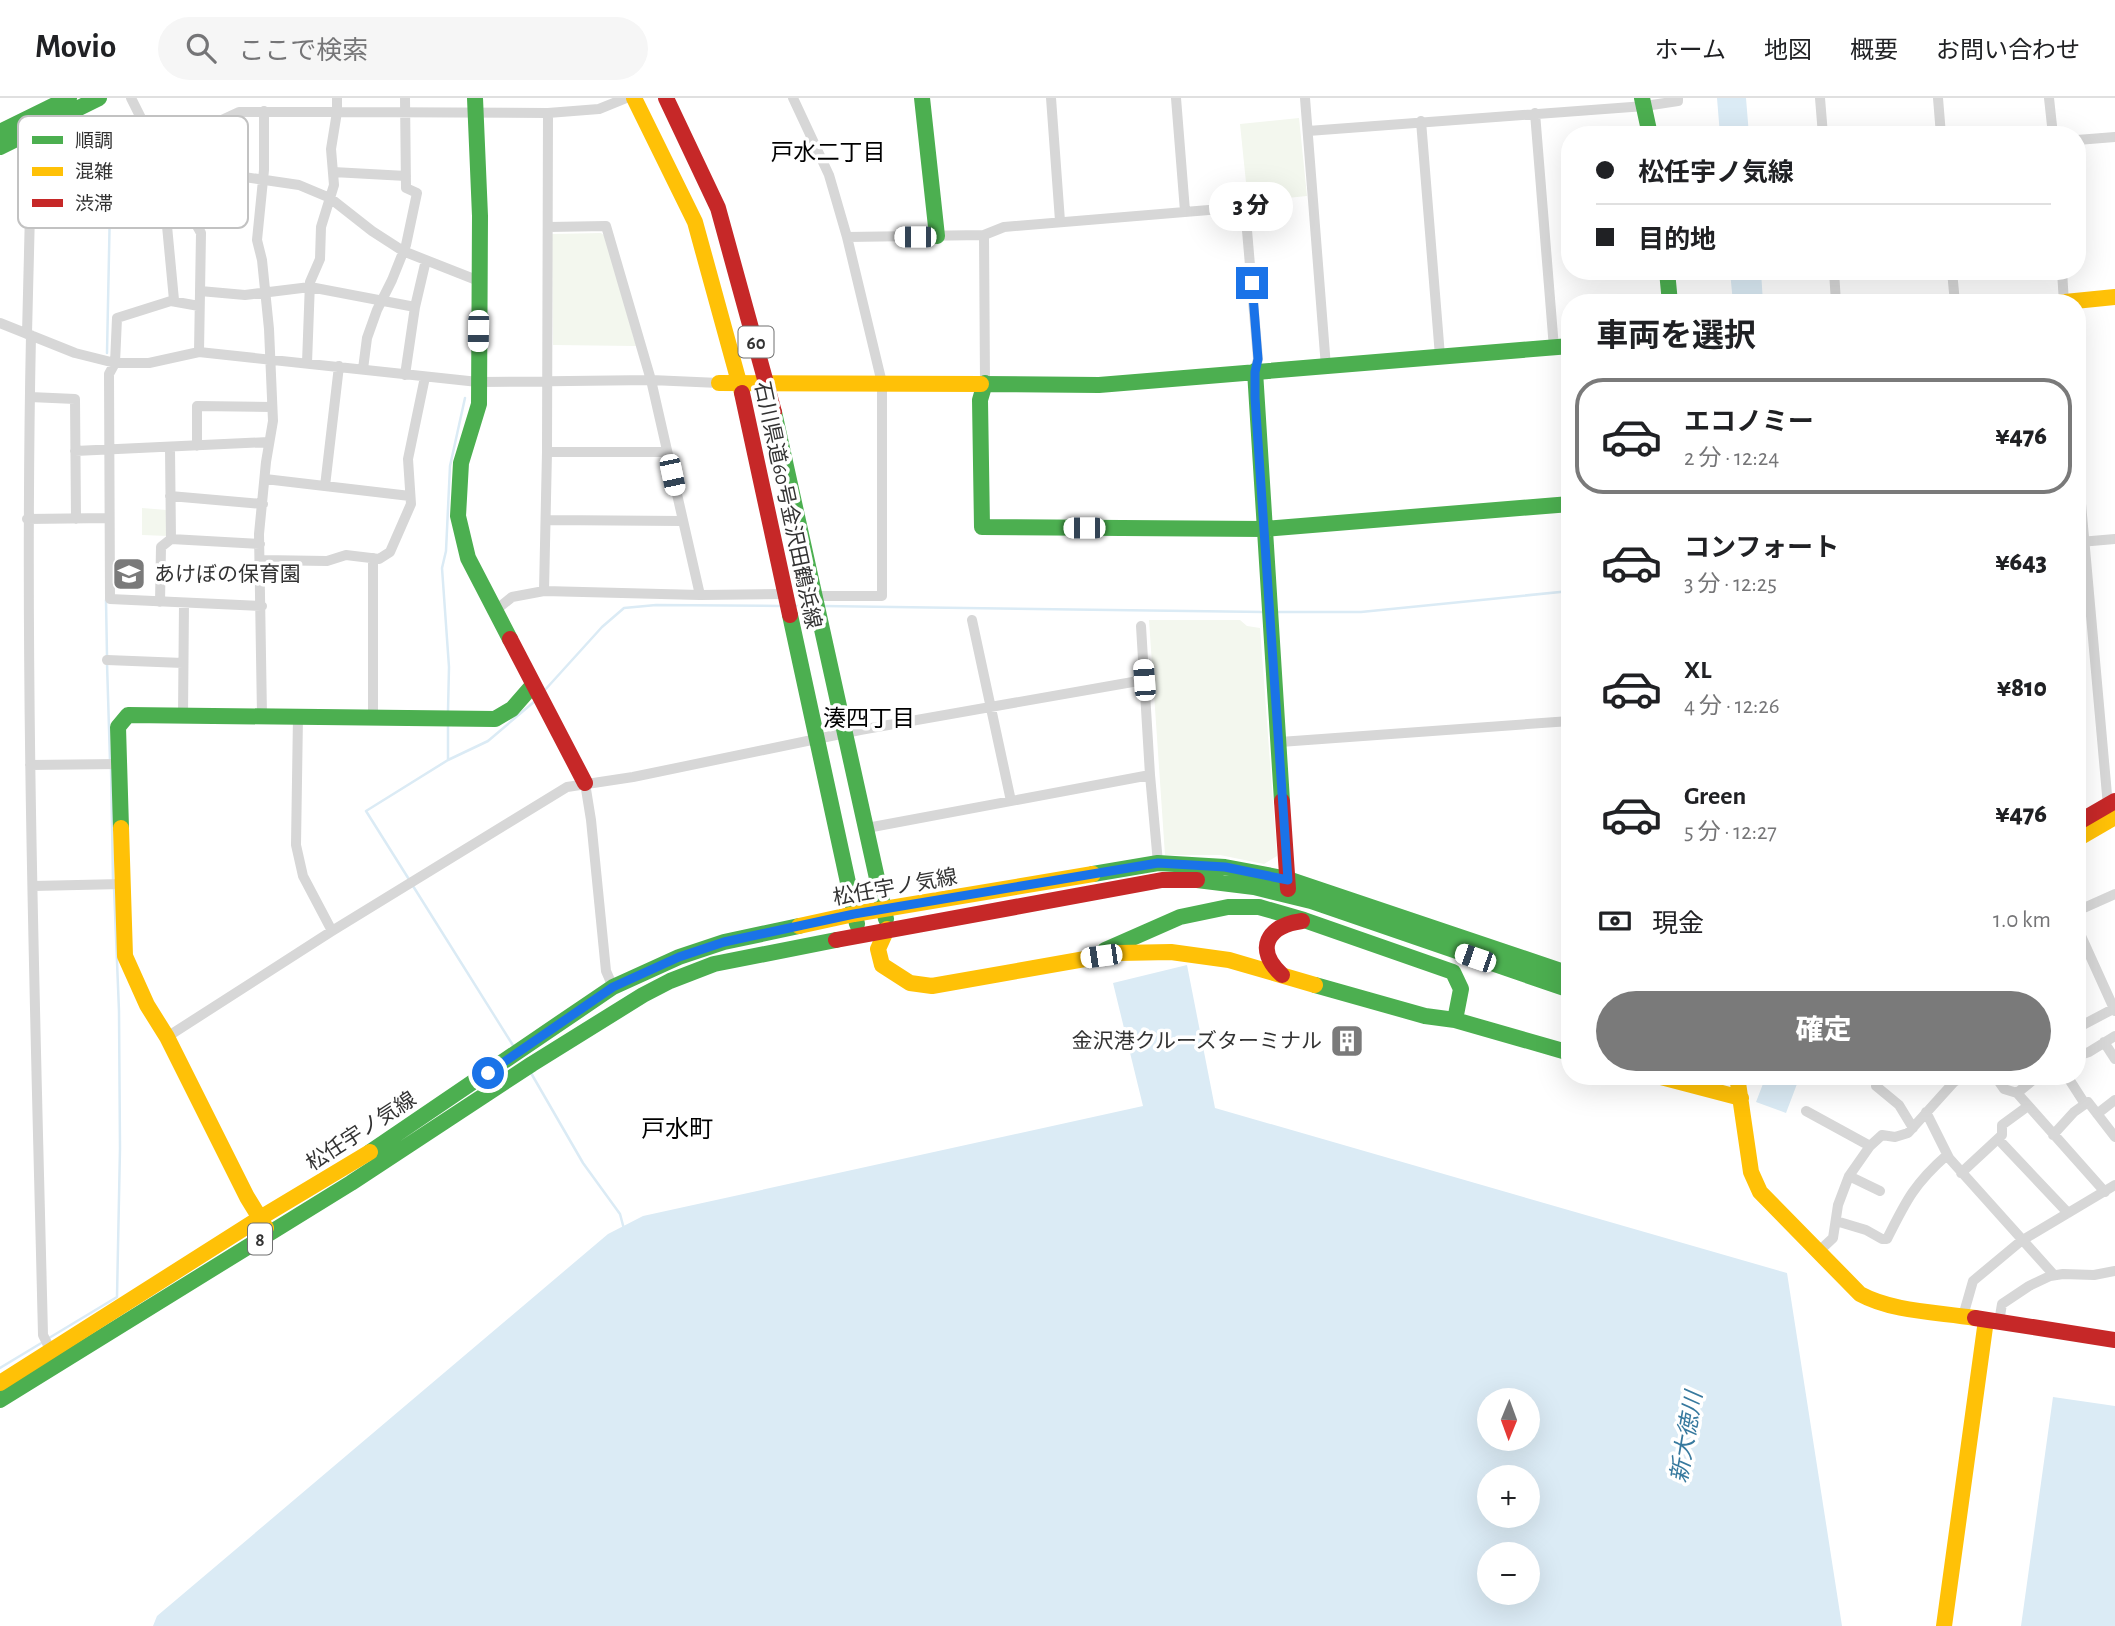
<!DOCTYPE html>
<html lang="ja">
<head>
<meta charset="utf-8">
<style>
	:root { --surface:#fff; --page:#f6f6f6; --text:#202124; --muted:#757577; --line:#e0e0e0; --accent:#7a7a7a }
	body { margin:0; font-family:"Alegreya Sans","Noto Sans JP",sans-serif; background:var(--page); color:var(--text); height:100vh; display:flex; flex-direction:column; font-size:26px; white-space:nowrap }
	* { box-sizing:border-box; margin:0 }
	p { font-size:23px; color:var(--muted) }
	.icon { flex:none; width:38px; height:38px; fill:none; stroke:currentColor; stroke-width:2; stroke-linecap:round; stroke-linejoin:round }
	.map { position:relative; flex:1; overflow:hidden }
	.details { position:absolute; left:1561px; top:196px; width:525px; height:791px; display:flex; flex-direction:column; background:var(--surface); border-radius:28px; box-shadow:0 7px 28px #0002 }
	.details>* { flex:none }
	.banner { position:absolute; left:1561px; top:28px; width:525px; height:154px; border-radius:28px; box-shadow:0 7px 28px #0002; display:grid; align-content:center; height:154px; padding:0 35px; background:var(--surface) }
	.needle { width:46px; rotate:181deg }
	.controls { position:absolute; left:1477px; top:1290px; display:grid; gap:14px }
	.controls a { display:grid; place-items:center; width:63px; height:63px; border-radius:50%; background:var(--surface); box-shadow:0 7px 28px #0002; font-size:35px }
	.end { position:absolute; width:32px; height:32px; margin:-16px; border:9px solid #1a73e8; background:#fff; box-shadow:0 0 0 4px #fff }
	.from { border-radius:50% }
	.bubble { position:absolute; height:49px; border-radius:24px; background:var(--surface); box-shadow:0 7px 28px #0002; font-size:23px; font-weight:800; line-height:49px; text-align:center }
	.car { position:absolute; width:21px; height:42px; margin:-21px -10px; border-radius:9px; box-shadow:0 0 5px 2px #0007; background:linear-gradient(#fff 24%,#345 0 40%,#fff 0 76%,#345 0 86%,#fff 0) }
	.banner b { display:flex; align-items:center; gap:24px; height:66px; font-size:26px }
	.banner b+b { border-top:2px solid var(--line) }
	.banner i { width:18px; height:18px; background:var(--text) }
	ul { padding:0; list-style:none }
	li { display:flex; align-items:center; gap:21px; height:116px; margin:0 14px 10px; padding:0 21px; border:4px solid transparent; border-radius:28px }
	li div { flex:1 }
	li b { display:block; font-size:26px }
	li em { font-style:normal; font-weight:800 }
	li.on { border-color:var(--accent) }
	li>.icon { width:63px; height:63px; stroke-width:1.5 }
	h2 { padding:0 35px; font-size:32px; line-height:84px }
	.pay { display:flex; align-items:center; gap:18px; height:77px; padding:0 35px; font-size:26px }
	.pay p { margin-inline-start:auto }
	.button { display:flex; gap:14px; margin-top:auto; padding:14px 35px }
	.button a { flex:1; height:80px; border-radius:42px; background:var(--accent); color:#fff; font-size:28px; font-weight:800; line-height:80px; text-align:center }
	header { display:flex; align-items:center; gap:42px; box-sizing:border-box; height:98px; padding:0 35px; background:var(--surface); border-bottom:2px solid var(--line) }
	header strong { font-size:33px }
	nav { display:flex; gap:38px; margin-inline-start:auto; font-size:24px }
	.search { width:490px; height:63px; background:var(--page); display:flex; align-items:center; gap:18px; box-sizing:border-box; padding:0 24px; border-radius:38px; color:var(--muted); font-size:26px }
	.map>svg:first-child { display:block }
	.green { fill:#f3f7ee }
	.water { fill:#dbebf5; fill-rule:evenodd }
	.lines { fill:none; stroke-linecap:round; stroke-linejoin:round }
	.stream { stroke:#dbebf5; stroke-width:2.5 }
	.street { stroke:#d7d7d7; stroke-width:10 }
	.fast { stroke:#4caf50; stroke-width:16 }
	.slow { stroke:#ffc107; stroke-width:16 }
	.jam { stroke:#c62828; stroke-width:16 }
	.route { stroke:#1a73e8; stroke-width:9 }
	.labels { text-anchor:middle; stroke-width:7; stroke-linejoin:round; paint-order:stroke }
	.shield { fill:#fff; stroke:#707070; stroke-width:2 }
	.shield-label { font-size:19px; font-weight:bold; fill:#333 }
	.street-label { font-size:21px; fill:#333; stroke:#fff }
	.poi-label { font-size:21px; fill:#333; stroke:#fff; text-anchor:start }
	.neighbourhood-label { font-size:23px; fill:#000; stroke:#fff }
	.water-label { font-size:23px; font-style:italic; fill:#37799e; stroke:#fff }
	.quarter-label { font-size:24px; fill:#000; stroke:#fff }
	.key { fill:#fff; stroke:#c2c2c2; stroke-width:2 }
	.key-label { font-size:19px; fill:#333 }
</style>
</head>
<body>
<header>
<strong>Movio</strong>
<div class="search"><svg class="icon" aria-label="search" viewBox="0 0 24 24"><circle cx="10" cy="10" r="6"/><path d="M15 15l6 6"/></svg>ここで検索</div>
<nav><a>ホーム</a><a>地図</a><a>概要</a><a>お問い合わせ</a></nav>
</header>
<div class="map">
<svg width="2115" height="1528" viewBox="0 0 2115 1528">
	<rect width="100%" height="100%" fill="#fff"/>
	<path class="green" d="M 1299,20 L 1307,98 L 1248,104 L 1240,26 Z
		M 601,135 L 605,138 L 636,248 L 553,247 L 552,136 Z
		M 142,410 L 167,412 L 168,438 L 142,437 Z
		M 1149,522 L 1240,522 L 1247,528 L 1260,530 L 1277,758 L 1264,766 L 1220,757 L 1165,757 Z"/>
	<path class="water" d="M 1717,0 L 1746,0 L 1749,37 L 1720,37 Z
		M 1730,173 L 1761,173 L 1763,205 L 1733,205 Z
		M 1187,867 L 1215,1010 L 1787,1175 L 1842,1528 L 153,1528 L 157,1518 L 608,1136 L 643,1118 L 1143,1008 L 1113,885 ZM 1489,1302 L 1528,1302 L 1528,1340 L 1489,1340 ZM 1528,1379 L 1528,1418 L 1489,1418 L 1489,1379 ZM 1528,1456 L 1528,1494 L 1489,1494 L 1489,1456 Z
		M 1766,978 L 1800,978 L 1786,1015 L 1756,1004 Z
		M 2053,1299 L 2115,1308 L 2115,1528 L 2021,1528 Z"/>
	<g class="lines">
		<path class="stream" d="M 107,255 L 111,58
			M 106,502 L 107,558
			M 795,508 L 809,508
			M 823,508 L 1264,514
			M 1278,514 L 1361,514 L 1570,493
			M 107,565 L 110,663
			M 544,593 L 602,529 L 624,510 L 656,507 L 781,508
			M 448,613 L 449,569 L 442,470 L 446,453 L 450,368 L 465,300
			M 448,662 L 448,627
			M 111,670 L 113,782
			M 410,783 L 366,713 L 448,662 L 488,643 L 535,603
			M 413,788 L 514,949
			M 531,975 L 583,1065 L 620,1116 L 624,1131
			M 49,1240 L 117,1199 L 120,1050 L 119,913 L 114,789
			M 0,1270 L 43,1244"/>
		<path class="street" d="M 131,0 L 157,52 L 162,75 L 174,202 L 117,220 L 115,265 L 109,276 L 110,501 L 262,508
			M 793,0 L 829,77 L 847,139 L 882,285 L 882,498 L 815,498
			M 1051,0 L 1060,123
			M 1176,0 L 1185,113
			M 1305,0 L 1326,269
			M 1820,0 L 1823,37
			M 1938,0 L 1941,37
			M 2049,0 L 2053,37
			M 1535,15 L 1554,250
			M 1421,23 L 1440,258
			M 1308,33 L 1645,8 L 1678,3 L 1678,0
			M 2077,42 L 2115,39
			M 157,52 L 239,14 L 337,14 L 337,0
			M 333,74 L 406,78
			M 162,75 L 224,76 L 299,87 L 330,100 L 372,133 L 403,153 L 479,183
			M 192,75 L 192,119 L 201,135 L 199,254
			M 166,120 L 194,123
			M 984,137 L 985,285
			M 847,139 L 984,137 L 1004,129 L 1245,109 L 1258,261 L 1255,273
			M 1834,173 L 1836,205
			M 1952,173 L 1955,205
			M 2062,173 L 2064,205
			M 200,193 L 245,197 L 310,189 L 415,209
			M 171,203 L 199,208
			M 0,225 L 75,255 L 115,265 L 149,265 L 199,254 L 478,284 L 651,282 L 719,285
			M 27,236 L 32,33
			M 31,237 C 24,571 35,904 43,1237 L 51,1253
			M 307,265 L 310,184 L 320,161 L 321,129 L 334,87 L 331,51 L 337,14 L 548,15 L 599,11 L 626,0
			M 363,271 L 367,240 L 377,212 L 392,182 L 406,147 L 417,95 L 406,90 L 405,0
			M 405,277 L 415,209 L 426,162
			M 30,299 L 75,301 L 76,421
			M 197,348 L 197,308 L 272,309
			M 75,353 L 269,344
			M 547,354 L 667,354
			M 2077,361 L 2108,708
			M 265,381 L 410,398
			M 325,388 L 339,268
			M 170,398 L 263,406
			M 27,421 L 109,420
			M 546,422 L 682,423
			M 171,441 L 260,446
			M 2080,444 L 2115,441
			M 373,460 L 373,619
			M 261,462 L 327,463 L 346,457 L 379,461 L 390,454 L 411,406 L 408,361 L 425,279
			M 544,493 L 547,354 L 548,15
			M 700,497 L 785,496
			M 160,504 L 161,449 L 171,441 L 170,350
			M 496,512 L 512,499 L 544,493 L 700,497 L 651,282 L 606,128 L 549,129
			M 972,522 L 1011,703
			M 1141,528 L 1150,677 L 1158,765
			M 107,562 L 183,565
			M 183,617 L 184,505
			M 262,618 L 259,436 L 266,364 L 273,323 L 269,231 L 262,162 L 257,142 L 264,72 L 264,13
			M 298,618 L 296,747 L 303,778 L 332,833
			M 1280,644 L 1570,623
			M 30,667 L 119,666
			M 585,685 L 591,722 L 606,873 L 613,889
			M 867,730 L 1150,677
			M 33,788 L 122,786
			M 2077,813 L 2115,796
			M 2077,829 L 2115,913
			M 2077,930 L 2115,910
			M 167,939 L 332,833 L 567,689 L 633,679 L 860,632 L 1144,582
			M 2104,944 L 2115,961
			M 2077,958 L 2089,954 L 2115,938
			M 1995,978 L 2004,991 L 2017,995 L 2105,1094
			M 2067,978 L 2085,1006
			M 1876,988 L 1899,1007 L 1913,1030
			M 2017,995 L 2038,978
			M 1806,1013 L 1870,1048
			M 1926,1014 L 1949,1060 L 2054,1177
			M 2097,1016 L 2115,1002
			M 2053,1037 L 2074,1014 L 2088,1004 L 2115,1039
			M 1998,1041 L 2068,1115
			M 1961,1075 L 2002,1037 L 2002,1027 L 2028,1008
			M 1849,1078 L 1880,1093
			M 1836,1123 L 1866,1132 L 1882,1141 L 1887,1141 C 1906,1103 1914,1086 1947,1057
			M 1818,1154 L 1833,1140 L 1838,1107 L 1849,1078 L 1870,1048 L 1882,1037 L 1895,1039 L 1908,1035 L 1954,984 L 1964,978
			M 1963,1218 L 1973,1183 L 2021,1143 L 2115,1087
			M 1999,1224 L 2002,1206 L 2029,1188 L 2050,1178 L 2063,1176 L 2094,1177 L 2115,1173"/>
		<path class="fast" d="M 475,0 L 480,118 L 479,306 L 461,365 L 458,418 L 468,460 L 510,541
			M 922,0 L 937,138
			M 1642,0 L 1650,37
			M 0,34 L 69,0
			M 0,49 L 99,0
			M 1667,173 L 1670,205
			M 1255,273 L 1282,703
			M 985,285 L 980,302 L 982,429 L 1264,431 L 1570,406
			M 981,286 L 1099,287 L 1570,248
			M 774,314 L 886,821
			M 790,517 L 857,826
			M 121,730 L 118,629 L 128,617 L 495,621 L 512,611 L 533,587
			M 1093,776 L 1158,765 L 1225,769 L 1288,781 L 1570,876
			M 1197,782 L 1254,789 L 1311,803 L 1570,892
			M 1105,852 L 1180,819 L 1228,809 L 1259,809 L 1304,822 L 1453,874 L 1461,891 L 1455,922
			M 1315,887 L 1425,918 L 1455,922 L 1570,955
			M 370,1054 L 613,889 L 679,859 L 724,844 L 799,828
			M 0,1302 L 351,1085 L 532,966 L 643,897 L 670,883 L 714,866 L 836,842"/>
		<path class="slow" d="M 634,0 L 695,124 L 742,295
			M 2055,205 L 2115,199
			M 719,285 L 981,286
			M 121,730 L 125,858 L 147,907 L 167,939 L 247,1099 L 266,1130
			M 2077,741 L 2115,719
			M 799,828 L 854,816 L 1093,776
			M 887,831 L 878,851 L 882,867 L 910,885 L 932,888 L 1119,855 L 1171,854 L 1229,862 L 1315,887
			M 1657,978 L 1741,1000
			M 1737,978 L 1751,1074 L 1760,1094 L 1860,1196 C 1893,1214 1938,1214 1975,1220
			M 0,1285 L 260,1120 L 370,1054
			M 1944,1528 L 1986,1222"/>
		<path class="jam" d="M 666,0 L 718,110 L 774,314
			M 742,295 L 790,517
			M 510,541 L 585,685
			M 1282,703 L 1288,791
			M 2077,725 L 2115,703
			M 836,842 L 1162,782 L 1197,782
			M 1282,877 C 1254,851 1267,828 1302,823
			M 1975,1220 L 2115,1242"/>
	</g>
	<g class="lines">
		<path class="route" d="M 488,975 L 613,889 L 679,859 L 724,844 L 854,816 L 1158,765 L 1225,769 L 1288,782 L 1255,300 L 1255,274 L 1258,261 L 1252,185"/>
	</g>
	<defs>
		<symbol id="school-square" viewBox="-11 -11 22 22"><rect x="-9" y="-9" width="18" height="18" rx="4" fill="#7a7a7a" stroke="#fff"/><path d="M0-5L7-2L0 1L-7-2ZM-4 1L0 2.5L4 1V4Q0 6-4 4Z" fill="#fff"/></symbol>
		<symbol id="building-square" viewBox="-11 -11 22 22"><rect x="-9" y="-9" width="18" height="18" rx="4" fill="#7a7a7a" stroke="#fff"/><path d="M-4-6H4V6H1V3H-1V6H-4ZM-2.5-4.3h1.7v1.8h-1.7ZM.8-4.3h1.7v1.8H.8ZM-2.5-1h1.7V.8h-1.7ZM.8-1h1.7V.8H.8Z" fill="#fff"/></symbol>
	</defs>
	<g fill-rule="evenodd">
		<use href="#school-square" x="110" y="457" width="38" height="38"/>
		<use href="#building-square" x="1328" y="924" width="38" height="38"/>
	</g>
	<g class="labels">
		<g class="shield">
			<rect x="738.5" y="228.5" width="35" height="31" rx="5"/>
			<rect x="248" y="1125.5" width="24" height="31" rx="5"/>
		</g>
		<g class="shield-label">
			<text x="756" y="251">60</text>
			<text x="260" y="1148">8</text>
		</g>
		<g class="street-label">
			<text transform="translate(788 407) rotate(78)" y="7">石川県道60号金沢田鶴浜線</text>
			<text transform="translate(895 789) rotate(-10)" y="7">松任宇ノ気線</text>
			<text transform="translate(361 1033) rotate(-33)" y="7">松任宇ノ気線</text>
		</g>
		<g class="poi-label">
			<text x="154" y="483">あけぼの保育園</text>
			<text x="1322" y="950" text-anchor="end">金沢港クルーズターミナル</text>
		</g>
		<g class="neighbourhood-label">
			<text x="828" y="62">戸水二丁目</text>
			<text x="869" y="628">湊四丁目</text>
		</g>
		<g class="water-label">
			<text transform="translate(1686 1339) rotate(-80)" y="8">新大徳川</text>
		</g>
		<g class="quarter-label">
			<text x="677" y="1039">戸水町</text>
		</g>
	</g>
	<rect x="18" y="18" width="230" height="112" rx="10" class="key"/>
	<rect x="32" y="38" width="31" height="8" fill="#4caf50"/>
	<rect x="32" y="69" width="31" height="9" fill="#ffc107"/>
	<rect x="32" y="101" width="31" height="8" fill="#c62828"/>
	<g class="key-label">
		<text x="75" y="49">順調</text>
		<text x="75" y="80">混雑</text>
		<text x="75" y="112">渋滞</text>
	</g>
</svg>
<div class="controls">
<a><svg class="needle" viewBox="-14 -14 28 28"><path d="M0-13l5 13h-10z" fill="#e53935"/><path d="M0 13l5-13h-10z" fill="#757577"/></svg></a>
<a>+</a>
<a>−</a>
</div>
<i class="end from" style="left:488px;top:975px"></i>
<i class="end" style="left:1252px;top:185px"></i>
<div class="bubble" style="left:1209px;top:84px;width:84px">3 分</div>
<i class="car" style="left:915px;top:139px;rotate:270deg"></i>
<i class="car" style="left:478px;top:233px;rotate:181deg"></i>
<i class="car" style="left:672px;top:377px;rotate:168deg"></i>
<i class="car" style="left:1084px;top:430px;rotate:270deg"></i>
<i class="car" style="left:1144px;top:582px;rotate:356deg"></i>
<i class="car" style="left:1101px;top:858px;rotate:262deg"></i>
<i class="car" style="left:1475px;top:860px;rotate:289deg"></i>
<div class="banner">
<b><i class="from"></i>松任宇ノ気線</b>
<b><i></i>目的地</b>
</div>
<section class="details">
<h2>車両を選択</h2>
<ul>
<li class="on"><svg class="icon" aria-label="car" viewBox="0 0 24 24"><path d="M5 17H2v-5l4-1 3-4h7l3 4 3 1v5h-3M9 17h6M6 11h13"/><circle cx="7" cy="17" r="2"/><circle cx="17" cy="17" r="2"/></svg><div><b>エコノミー</b><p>2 分 · 12:24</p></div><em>¥476</em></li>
<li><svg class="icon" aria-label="car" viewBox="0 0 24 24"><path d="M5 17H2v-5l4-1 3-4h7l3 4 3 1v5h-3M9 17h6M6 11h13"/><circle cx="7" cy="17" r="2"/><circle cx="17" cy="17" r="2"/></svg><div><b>コンフォート</b><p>3 分 · 12:25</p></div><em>¥643</em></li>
<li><svg class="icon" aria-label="car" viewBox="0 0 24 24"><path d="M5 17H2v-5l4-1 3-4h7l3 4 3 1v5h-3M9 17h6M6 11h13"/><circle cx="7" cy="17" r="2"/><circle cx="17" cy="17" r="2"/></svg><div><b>XL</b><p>4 分 · 12:26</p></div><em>¥810</em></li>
<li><svg class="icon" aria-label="car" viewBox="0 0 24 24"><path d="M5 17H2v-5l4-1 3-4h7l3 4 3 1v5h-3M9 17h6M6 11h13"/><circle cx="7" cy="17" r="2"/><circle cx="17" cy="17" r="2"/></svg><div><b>Green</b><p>5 分 · 12:27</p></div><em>¥476</em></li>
</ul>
<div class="pay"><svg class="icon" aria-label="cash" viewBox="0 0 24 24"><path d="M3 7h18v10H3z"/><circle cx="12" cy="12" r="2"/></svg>現金<p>1.0 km</p></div>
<div class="button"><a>確定</a></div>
</section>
</div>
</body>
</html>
